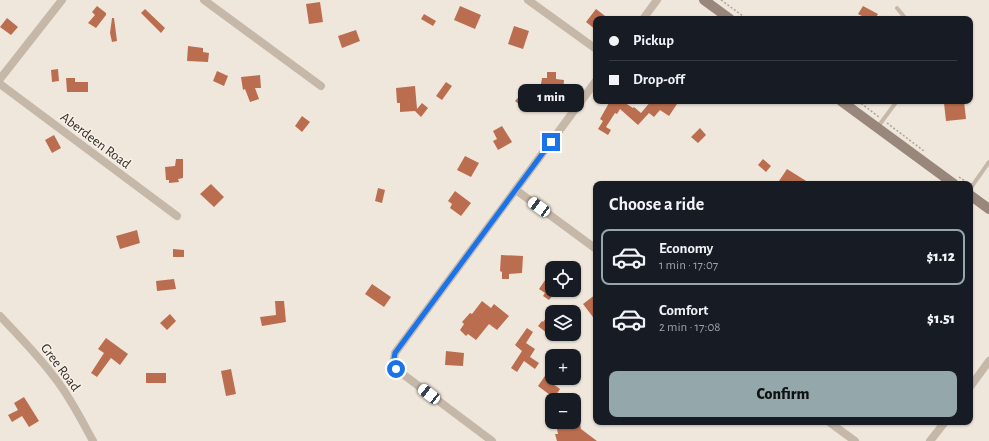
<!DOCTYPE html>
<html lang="en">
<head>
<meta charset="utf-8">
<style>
	:root { --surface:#171b24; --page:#20242c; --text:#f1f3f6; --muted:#9ea1a6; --line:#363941; --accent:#94a8ac }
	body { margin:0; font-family:"Alegreya Sans",sans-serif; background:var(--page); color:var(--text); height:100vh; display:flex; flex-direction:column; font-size:15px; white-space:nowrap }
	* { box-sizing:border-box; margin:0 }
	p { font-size:13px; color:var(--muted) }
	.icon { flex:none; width:22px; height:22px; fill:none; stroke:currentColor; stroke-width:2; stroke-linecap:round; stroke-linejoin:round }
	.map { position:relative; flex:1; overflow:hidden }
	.side { position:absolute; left:593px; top:181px; width:380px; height:244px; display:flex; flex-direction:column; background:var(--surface); border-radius:8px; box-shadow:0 1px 3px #0004 }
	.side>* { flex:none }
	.hud { position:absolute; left:593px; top:16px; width:380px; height:88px; border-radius:8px; box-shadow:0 1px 3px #0004; display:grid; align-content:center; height:88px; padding:0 16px; background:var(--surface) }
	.tools { position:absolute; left:545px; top:261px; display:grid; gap:8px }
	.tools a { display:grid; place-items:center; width:36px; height:36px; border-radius:8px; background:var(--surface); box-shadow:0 1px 3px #0004; font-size:20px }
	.end { position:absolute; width:18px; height:18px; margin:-9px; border:5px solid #1a73e8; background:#fff; box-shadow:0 0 0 2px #fff }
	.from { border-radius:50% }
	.bubble { position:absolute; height:28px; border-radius:8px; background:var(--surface); box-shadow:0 1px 3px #0004; font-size:13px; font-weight:800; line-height:28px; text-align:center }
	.car { position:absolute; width:12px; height:24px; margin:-12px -6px; border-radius:5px; box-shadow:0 0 3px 1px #0007; background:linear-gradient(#fff 24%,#345 0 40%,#fff 0 76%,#345 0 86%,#fff 0) }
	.hud b { display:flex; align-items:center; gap:14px; height:38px; font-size:15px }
	.hud b+b { border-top:1px solid var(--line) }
	.hud i { width:10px; height:10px; background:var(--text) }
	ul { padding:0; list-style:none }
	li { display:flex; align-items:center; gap:12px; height:56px; margin:0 8px 6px; padding:0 8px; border:2px solid transparent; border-radius:8px }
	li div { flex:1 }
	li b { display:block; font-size:15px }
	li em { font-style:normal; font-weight:800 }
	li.on { border-color:var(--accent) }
	li>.icon { width:36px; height:36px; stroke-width:1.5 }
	h2 { padding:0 16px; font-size:18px; line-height:48px }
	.button { display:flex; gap:8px; margin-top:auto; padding:8px 16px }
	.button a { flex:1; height:46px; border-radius:8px; background:var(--accent); color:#111; font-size:16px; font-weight:800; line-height:46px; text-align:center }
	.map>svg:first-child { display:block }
	.building { fill:#bb6e4f }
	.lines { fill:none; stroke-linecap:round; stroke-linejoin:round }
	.path { stroke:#b2a293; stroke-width:1.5; stroke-dasharray:2 2; stroke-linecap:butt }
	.service { stroke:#c6b8a9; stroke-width:4 }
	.minor { stroke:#c6b8a9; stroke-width:8 }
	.secondary { stroke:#9a877b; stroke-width:10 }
	.route { stroke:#1a73e8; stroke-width:5 }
	.labels { text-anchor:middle; stroke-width:3; stroke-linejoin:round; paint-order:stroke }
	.street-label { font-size:14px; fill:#342d28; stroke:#f8f1e8 }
</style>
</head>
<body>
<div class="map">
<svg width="989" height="441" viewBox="0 0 989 441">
	<rect width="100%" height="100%" fill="#efe7dc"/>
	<path class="building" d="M 320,2 L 323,22 L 309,24 L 306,4 Z
		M 97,6 L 106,13 L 106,15 L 96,28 L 88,23 L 95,15 L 92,12 Z
		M 460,6 L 481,15 L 475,29 L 454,20 Z
		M 863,6 L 878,14 L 875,19 L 868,19 L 858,14 Z
		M 145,9 L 165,28 L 161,33 L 141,13 Z
		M 596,9 L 609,19 L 596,19 L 596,30 L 586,22 Z
		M 424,14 L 436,21 L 433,26 L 421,19 Z
		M 7,18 L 18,27 L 11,35 L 0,27 Z
		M 112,18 L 114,18 L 117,41 L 112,42 L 110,33 Z
		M 514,26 L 529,31 L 523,49 L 508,44 Z
		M 356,30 L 360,41 L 342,48 L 338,36 Z
		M 188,46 L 203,48 L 203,52 L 209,53 L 208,62 L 187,61 Z
		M 58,69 L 59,81 L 52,82 L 51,70 Z
		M 217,71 L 228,76 L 224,86 L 213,81 Z
		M 547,72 L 556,72 L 556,79 L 564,80 L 563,93 L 540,90 L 542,78 L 547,78 Z
		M 260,75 L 261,88 L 255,88 L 259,99 L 250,102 L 245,89 L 243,90 L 241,77 Z
		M 66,78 L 75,78 L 75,82 L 88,82 L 88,92 L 67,92 Z
		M 446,82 L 452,86 L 442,100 L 436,96 Z
		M 415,86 L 417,109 L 422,103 L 428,108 L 421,117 L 415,111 L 400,112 L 400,103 L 397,103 L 396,88 Z
		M 528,87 L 533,91 L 521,106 L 515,101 Z
		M 610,101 L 622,101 L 633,108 L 634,107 L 641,113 L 651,101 L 679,101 L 669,116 L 660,110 L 654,117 L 649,113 L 638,125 L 620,109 L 617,114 L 615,113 L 606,127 L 611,130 L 608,135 L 598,129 L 603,121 L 600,119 Z
		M 964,101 L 966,119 L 946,121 L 944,103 Z
		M 302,116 L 310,122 L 302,132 L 295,126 Z
		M 502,126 L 512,142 L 498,150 L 493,141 L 497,139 L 493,131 Z
		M 700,128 L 706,135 L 698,143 L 691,137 Z
		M 54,135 L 61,148 L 52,153 L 45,140 Z
		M 465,156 L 479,163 L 471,177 L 457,170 Z
		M 176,159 L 183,159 L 183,178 L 178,179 L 179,182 L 169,183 L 169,180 L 166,180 L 165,167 L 175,166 Z
		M 763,159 L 771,166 L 766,172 L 758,165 Z
		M 787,169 L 811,184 L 777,184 Z
		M 211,184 L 224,197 L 214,207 L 200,194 Z
		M 378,188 L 385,190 L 382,203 L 375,201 Z
		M 455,191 L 471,203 L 461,216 L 450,208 L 452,204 L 448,201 Z
		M 137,230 L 140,243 L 120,249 L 116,236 Z
		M 173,249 L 184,250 L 184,257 L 173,257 Z
		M 501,255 L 523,256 L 522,273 L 509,274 L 509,279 L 502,279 L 502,272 L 500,271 Z
		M 552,270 L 552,290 L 557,290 L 549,300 L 543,296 L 545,293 L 539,289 Z
		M 174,279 L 176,289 L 157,291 L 156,281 Z
		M 372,284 L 391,297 L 384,307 L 365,294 Z
		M 596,294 L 596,321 L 583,304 Z
		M 275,301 L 284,301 L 286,322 L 262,326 L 260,317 L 276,315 Z
		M 482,301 L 491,308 L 494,304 L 509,316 L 497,330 L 489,324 L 476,340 L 468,334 L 466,336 L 460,330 L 464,324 L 462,322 L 470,313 L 472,314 Z
		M 552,310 L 552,329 L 548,334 L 538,326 L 542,321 L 543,322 Z
		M 170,314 L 176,321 L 167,330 L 160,323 Z
		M 527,328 L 533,332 L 526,343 L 535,349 L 530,357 L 539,363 L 535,369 L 524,361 L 517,372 L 511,368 L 522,351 L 515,345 Z
		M 106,338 L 128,354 L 120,365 L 111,358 L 97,377 L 91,373 L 104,353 L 98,349 Z
		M 446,351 L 464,353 L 463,366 L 445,365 Z
		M 231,369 L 236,394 L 226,396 L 221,371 Z
		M 146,373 L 166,373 L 166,383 L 146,383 Z
		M 547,373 L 552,378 L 556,379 L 552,383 L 560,389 L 554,398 L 538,386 Z
		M 24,397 L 39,421 L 29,427 L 22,416 L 12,422 L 8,415 L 18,410 L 14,403 Z
		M 574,406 L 577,406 L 581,429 L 597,441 L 557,441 L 555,434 L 558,434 L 557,429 L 559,429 L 559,427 L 571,425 L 570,422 L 574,422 Z"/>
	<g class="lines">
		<path class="path" d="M 721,0 L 747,19
			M 858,101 L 879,117
			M 887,123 L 924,151
			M 959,177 L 968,183"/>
		<path class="service" d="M 897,8 L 906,19
			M 877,128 L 897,101
			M 970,189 L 989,162"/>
		<path class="minor" d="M 204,0 L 321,86
			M 528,0 L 596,49
			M 643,19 L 657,0
			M 0,79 L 62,0
			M 0,84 L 177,216
			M 516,190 L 596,249
			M 0,316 C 19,336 38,355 55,378 C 70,397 81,419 93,441
			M 970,387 L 989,361
			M 829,422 L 855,441
			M 492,441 L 396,369 L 393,364 L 395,353 L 596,81
			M 930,441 L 945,422"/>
		<path class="secondary" d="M 704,0 L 730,19
			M 841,101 L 954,184
			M 970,195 L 989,209"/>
	</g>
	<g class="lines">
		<path class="route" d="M 396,369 L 393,364 L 395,353 L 551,142"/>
	</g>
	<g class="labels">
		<g class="street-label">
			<text transform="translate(96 140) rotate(37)" y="5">Aberdeen Road</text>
			<text transform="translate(61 367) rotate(53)" y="5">Gree Road</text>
		</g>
	</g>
</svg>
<div class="tools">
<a><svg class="icon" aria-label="locate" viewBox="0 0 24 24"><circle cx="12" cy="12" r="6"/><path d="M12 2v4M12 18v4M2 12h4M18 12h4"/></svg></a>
<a><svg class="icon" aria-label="layers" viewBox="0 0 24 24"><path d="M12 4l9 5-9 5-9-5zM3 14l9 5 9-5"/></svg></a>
<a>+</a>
<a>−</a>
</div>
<i class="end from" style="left:396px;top:369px"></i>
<i class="end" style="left:551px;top:142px"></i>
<div class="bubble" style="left:518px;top:84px;width:66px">1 min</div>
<i class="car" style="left:539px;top:207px;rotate:306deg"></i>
<i class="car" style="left:429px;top:394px;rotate:308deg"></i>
<div class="hud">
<b><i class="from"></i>Pickup</b>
<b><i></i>Drop-off</b>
</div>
<section class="side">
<h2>Choose a ride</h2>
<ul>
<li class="on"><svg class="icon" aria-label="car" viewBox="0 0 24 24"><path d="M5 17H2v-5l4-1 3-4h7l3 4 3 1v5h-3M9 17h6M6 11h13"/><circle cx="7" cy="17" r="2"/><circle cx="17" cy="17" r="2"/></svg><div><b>Economy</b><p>1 min · 17:07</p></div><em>$1.12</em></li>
<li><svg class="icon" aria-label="car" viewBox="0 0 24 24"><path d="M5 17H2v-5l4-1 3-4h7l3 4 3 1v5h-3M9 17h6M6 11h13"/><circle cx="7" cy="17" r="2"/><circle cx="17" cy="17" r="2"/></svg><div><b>Comfort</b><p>2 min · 17:08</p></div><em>$1.51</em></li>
</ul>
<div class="button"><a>Confirm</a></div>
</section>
</div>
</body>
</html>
